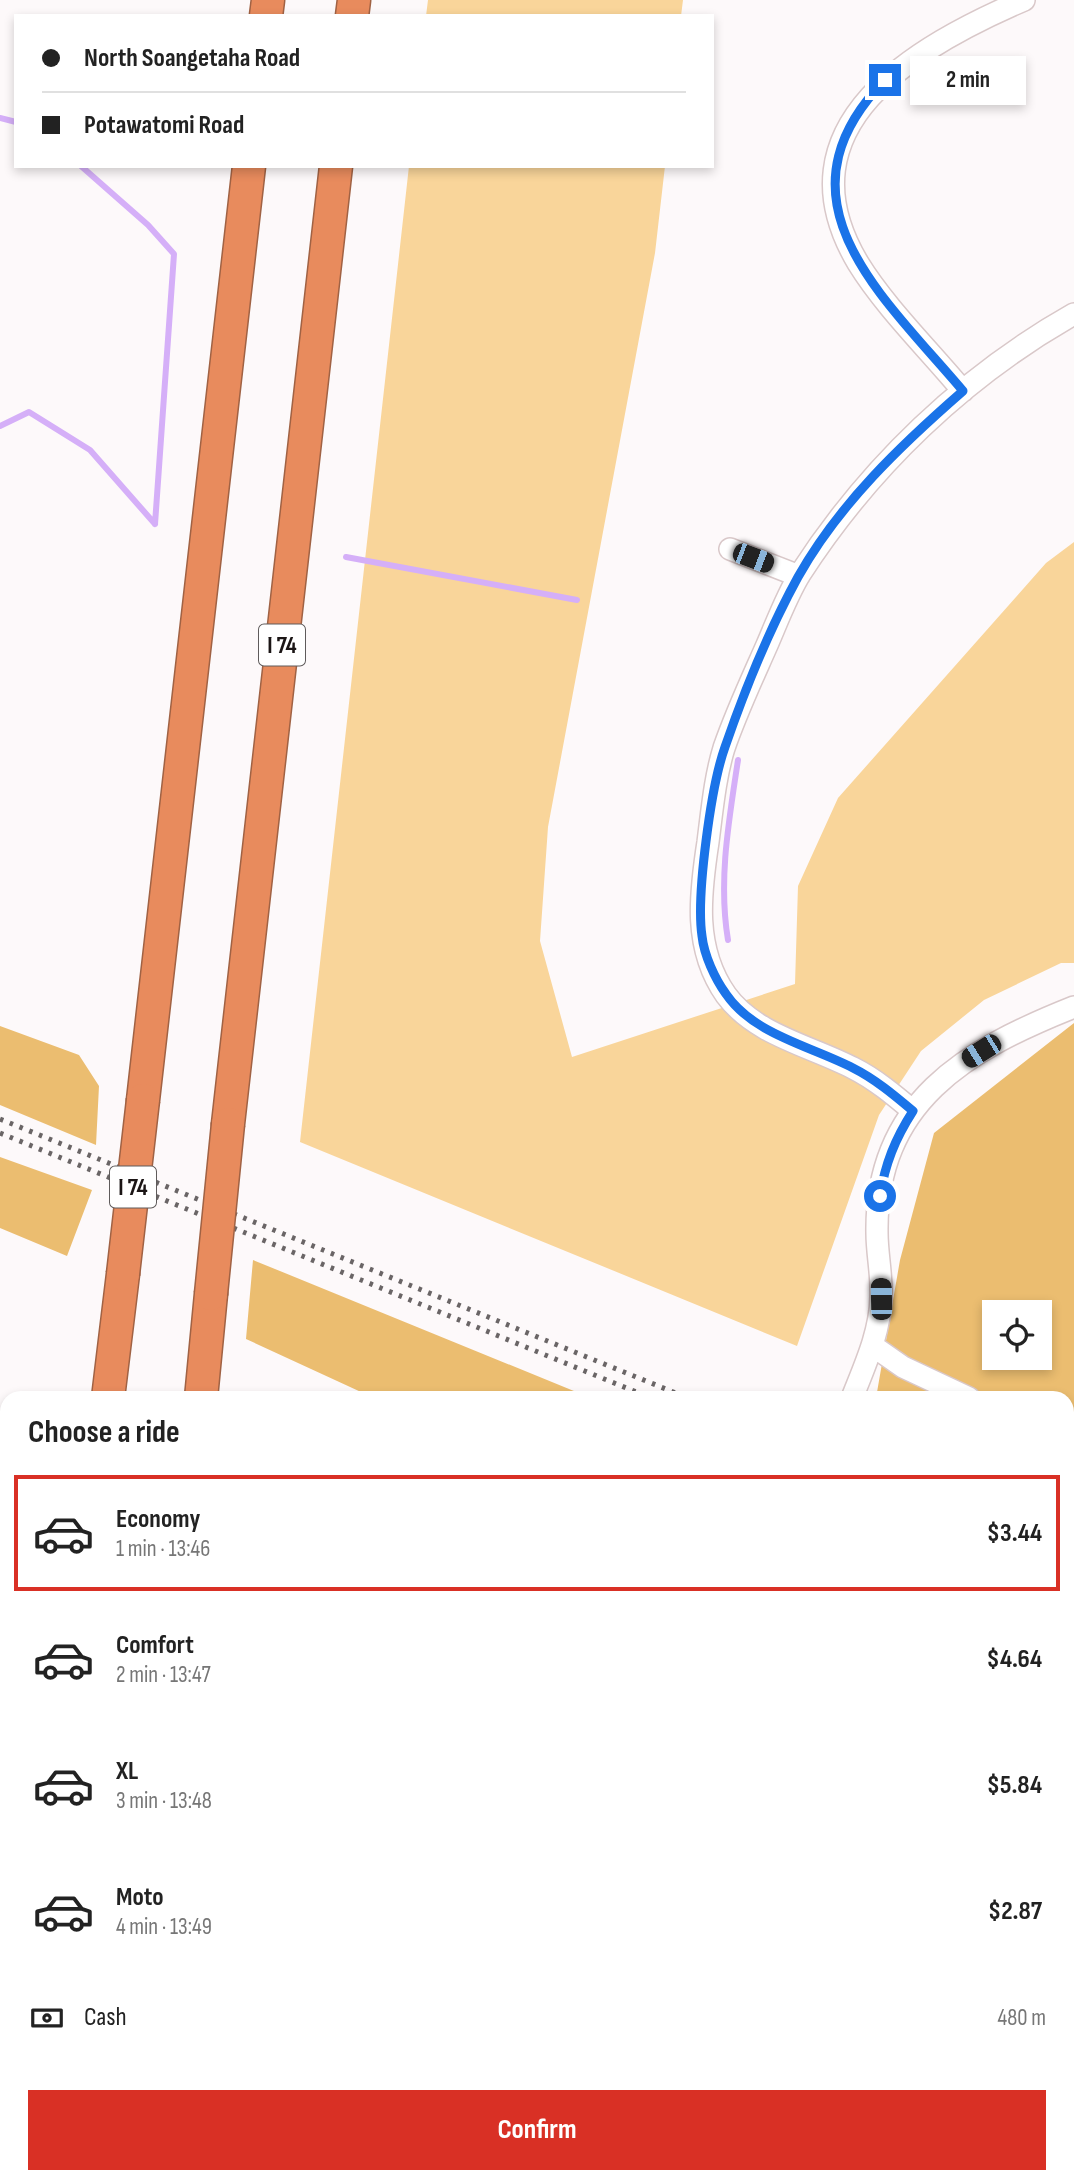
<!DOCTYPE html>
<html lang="en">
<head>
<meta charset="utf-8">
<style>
	:root { --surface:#fff; --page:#f2f2f2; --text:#222; --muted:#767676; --line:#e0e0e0; --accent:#d93025 }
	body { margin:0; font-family:"Sofia Sans Condensed",sans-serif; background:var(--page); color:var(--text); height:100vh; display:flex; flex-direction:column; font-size:26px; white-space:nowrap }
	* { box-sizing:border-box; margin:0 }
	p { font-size:23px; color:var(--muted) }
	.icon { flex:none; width:38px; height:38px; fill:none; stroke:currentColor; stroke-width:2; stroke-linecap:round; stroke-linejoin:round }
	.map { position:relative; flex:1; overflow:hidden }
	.drawer { position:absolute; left:0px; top:1391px; width:1074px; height:793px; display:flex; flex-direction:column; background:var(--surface); border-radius:21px 21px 0 0; box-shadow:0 4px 10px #0003 }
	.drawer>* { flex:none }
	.banner { position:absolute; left:14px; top:14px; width:700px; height:154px; border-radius:0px; box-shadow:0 4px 10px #0003; display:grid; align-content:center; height:154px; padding:0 28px; background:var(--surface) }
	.buttons { position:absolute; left:982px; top:1300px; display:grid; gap:14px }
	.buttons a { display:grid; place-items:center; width:70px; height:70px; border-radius:0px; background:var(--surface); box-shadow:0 4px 10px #0003; font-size:35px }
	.end { position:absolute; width:32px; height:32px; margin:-16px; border:9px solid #1a73e8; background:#fff; box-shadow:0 0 0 4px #fff }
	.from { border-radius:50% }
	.bubble { position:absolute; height:49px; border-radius:0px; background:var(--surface); box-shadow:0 4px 10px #0003; font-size:23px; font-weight:700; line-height:49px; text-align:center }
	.car { position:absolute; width:21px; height:42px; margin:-21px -10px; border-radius:9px; box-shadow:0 0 5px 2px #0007; background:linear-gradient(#222 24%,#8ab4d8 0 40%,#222 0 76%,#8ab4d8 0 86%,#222 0) }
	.banner b { display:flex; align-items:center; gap:24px; height:66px; font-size:26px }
	.banner b+b { border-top:2px solid var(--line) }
	.banner i { width:18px; height:18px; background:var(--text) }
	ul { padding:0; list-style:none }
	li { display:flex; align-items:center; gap:21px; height:116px; margin:0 14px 10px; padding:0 14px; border:4px solid transparent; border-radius:0px }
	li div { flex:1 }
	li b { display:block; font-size:26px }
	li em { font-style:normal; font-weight:700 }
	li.current { border-color:var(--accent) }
	li>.icon { width:63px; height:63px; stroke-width:1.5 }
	h2 { padding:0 28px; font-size:32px; line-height:84px }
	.pay { display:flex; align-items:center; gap:18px; height:77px; padding:0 28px; font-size:26px }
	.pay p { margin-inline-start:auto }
	.cta { display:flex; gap:14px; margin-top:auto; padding:14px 28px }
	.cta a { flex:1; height:80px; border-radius:0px; background:var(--accent); color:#fff; font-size:28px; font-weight:700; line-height:80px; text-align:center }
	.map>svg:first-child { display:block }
	.green { fill:#f9d59a }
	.forest { fill:#ebbd70; fill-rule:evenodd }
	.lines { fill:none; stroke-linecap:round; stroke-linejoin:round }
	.stream { stroke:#d5aff8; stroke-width:6 }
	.minor-casing { stroke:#d9c8c9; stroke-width:24 }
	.major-casing { stroke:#a06244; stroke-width:30 }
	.highway-casing { stroke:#a06244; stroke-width:35 }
	.minor { stroke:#fff; stroke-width:21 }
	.major { stroke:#f1b99e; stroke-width:26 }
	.highway { stroke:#e88b5d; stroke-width:32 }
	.rail { stroke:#6a6566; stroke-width:5; stroke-dasharray:3.5 7; stroke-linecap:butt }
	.highway-bridge-casing { stroke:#a06244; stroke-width:35; stroke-linecap:butt }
	.highway-bridge { stroke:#e88b5d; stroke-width:32 }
	.route { stroke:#1a73e8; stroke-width:9 }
	.labels { text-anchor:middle; stroke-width:6; stroke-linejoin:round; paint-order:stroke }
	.shield { fill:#fff; stroke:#5f5b5b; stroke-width:2 }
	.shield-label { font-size:24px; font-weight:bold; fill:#1b1515 }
</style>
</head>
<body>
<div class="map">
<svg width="1074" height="2183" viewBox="0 0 1074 2183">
	<rect width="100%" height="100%" fill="#fdf9fa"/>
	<path class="green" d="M 428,0 L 683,0 L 681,16 L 426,16 Z
		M 409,166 L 665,166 L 655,253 L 548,827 L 540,941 L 572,1057 L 795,984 L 798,886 L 838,798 L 1046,563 L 1074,542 L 1074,963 L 1061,963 L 984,1000 L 921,1051 L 879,1115 L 797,1346 L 300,1142 Z"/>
	<path class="forest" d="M 1074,1023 L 1074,1704 L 1068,1702 L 1068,1398 L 876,1398 L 900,1260 L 934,1133 ZM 994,1312 L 1040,1312 L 1040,1358 L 994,1358 Z
		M 0,1026 L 79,1055 L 99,1086 L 96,1145 L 0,1105 Z
		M 0,1157 L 92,1190 L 67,1256 L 0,1228 Z
		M 253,1260 L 591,1398 L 374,1398 L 246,1339 Z"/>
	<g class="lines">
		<path class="stream" d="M 0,118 L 16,122
			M 81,166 L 148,225 L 174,254 L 155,524
			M 0,426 L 29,412 L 90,450 L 155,524
			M 346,557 L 577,600
			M 728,940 C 718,880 729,820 738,760"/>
		<defs>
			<path id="minor" d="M 963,391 C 929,350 885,307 858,263 C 776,125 917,46 1024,0
				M 730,549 L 799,576
				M 913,1111 C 894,1095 875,1079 853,1068 C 811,1046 755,1035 726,995 C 693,948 700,894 708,842 C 712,811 715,777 724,748 C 736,713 752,679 767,645 C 777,622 787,595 800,574 C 869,467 964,376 1074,314
				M 873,1346 L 903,1367 L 969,1398
				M 852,1398 C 865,1365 880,1333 881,1297 C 882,1275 877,1254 877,1233 C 875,1102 966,1050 1074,1007
				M 1068,1445 L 1074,1448
				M 1068,1902 L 1074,1902
				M 1068,2135 L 1074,2136
				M 1068,2173 L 1074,2174"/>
			<path id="major" d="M 0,1969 L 7,1970
				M 0,2007 L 7,2008"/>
			<path id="highway" d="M 266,16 L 268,0
				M 352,16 L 354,0
				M 143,1100 L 249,166
				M 228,1124 L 336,166
				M 108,1398 L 123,1274
				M 201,1398 L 211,1294
				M 0,1690 L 7,1681
				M 37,2183 L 37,2177
				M 126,2183 L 126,2177
				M 584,2183 L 585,2177
				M 692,2183 L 696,2177"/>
		</defs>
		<use href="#minor" class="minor-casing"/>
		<use href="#major" class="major-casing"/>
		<use href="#highway" class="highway-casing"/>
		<use href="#minor" class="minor"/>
		<use href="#major" class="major"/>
		<use href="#highway" class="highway"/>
		<path class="rail" d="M 0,1119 L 688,1398
			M 0,1133 L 651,1398
			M 1068,1554 L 1074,1557
			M 1068,1570 L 1074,1572"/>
		<defs>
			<path id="highway-bridge" d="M 123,1274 L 143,1100
				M 211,1294 L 228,1124"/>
		</defs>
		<use href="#highway-bridge" class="highway-bridge-casing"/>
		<use href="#highway-bridge" class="highway-bridge"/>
	</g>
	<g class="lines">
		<path class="route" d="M 880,1196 C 885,1164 895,1139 913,1111 C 894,1095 875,1079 853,1068 C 811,1046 754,1035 726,994 C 715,979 704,955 702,936 C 696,896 711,786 725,747 C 744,692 770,628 798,577 C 839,504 901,445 963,391 C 883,296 768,200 885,80"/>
	</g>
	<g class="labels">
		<g class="shield">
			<rect x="259" y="624.5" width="46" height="41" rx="5"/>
			<rect x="110" y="1166.5" width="46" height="41" rx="5"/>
		</g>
		<g class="shield-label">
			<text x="282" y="653">I 74</text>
			<text x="133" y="1195">I 74</text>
		</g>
	</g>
</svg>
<div class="buttons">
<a><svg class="icon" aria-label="locate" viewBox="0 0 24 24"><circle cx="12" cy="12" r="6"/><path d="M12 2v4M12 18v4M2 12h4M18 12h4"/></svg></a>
</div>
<i class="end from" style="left:880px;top:1196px"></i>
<i class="end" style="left:885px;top:80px"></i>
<div class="bubble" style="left:910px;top:56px;width:116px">2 min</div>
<i class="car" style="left:753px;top:558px;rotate:111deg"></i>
<i class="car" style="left:981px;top:1051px;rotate:238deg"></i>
<i class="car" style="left:881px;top:1299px;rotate:359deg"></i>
<div class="banner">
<b><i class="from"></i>North Soangetaha Road</b>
<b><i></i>Potawatomi Road</b>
</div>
<section class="drawer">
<h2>Choose a ride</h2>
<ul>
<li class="current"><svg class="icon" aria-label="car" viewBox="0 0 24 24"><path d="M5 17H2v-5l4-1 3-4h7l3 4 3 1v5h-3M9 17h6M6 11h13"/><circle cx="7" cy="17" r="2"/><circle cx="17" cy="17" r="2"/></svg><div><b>Economy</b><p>1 min · 13:46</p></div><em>$3.44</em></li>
<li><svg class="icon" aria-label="car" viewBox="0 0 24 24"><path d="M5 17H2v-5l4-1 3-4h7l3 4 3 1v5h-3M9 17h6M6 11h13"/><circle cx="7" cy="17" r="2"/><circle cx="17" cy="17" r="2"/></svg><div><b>Comfort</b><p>2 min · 13:47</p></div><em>$4.64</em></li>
<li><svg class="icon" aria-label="car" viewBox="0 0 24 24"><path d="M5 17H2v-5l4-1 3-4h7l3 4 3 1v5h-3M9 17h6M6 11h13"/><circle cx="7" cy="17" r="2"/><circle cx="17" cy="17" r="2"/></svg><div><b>XL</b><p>3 min · 13:48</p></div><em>$5.84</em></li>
<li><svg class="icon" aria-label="car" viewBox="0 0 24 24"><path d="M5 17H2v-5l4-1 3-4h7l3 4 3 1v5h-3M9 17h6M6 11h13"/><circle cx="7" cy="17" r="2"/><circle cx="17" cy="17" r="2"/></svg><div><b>Moto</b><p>4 min · 13:49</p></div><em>$2.87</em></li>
</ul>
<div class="pay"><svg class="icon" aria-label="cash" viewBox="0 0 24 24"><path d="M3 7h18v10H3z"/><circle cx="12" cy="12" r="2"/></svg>Cash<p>480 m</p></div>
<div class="cta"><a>Confirm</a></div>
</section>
</div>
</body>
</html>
